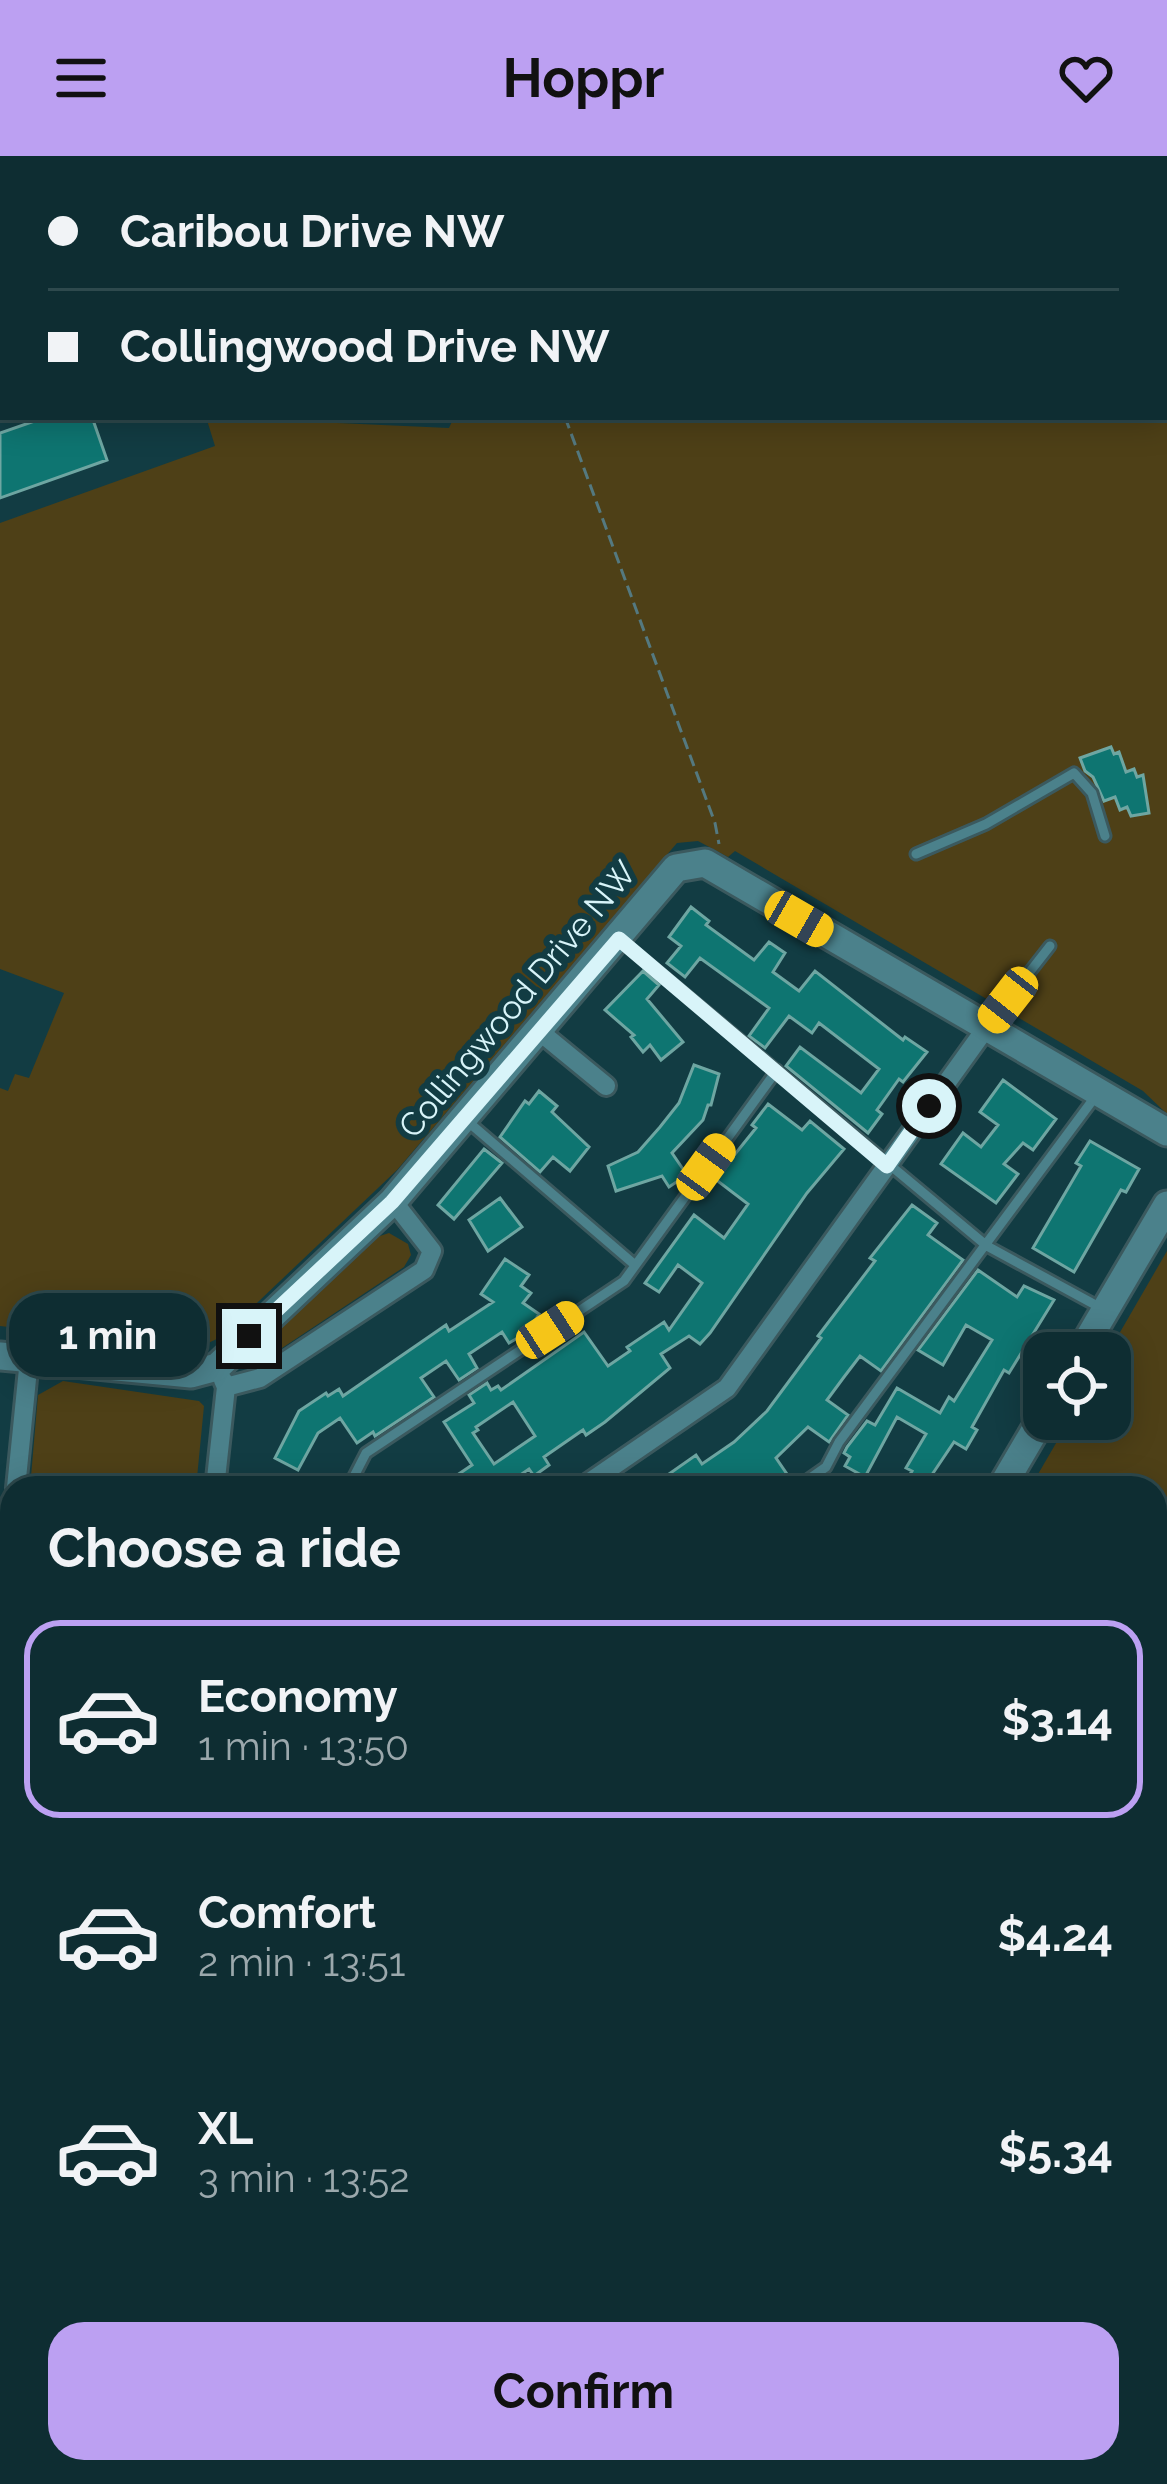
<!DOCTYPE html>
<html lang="en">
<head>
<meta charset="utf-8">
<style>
	:root { --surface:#0e2d32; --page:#17353a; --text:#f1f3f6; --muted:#9ba8ac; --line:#2e494d; --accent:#bca0f2 }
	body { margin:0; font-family:Raleway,sans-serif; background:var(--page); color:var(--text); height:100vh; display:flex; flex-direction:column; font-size:45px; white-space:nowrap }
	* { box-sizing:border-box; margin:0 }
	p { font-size:39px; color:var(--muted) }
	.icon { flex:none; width:66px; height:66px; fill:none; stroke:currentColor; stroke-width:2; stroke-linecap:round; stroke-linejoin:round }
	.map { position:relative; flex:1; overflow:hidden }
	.details { position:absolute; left:0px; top:1320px; width:1167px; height:1008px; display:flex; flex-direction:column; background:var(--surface); border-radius:36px 36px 0 0; box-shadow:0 6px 30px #0003,0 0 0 3px var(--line) }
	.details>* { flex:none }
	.top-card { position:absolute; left:0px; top:0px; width:1167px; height:264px; box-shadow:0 6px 30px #0003,0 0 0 3px var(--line); display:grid; align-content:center; height:264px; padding:0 48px; background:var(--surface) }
	.fabs { position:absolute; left:1023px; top:1176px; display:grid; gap:24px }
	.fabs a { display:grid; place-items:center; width:108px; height:108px; border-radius:24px; background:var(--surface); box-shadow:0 6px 30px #0003,0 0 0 3px var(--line); font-size:60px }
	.end { position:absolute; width:54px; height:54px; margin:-27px; border:15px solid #d8f4f9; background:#111; box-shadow:0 0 0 6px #111 }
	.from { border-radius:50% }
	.bubble { position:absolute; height:84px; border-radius:36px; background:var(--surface); box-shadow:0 6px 30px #0003,0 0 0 3px var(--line); font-size:39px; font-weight:700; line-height:84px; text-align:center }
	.car { position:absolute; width:36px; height:72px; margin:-36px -18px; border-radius:15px; box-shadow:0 0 9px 3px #0007; background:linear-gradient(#f5c518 24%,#345 0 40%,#f5c518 0 76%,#345 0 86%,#f5c518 0) }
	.top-card b { display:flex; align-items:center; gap:42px; height:114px; font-size:45px }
	.top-card b+b { border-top:3px solid var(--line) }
	.top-card i { width:30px; height:30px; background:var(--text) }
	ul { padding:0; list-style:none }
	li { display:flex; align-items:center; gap:36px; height:198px; margin:0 24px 18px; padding:0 24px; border:6px solid transparent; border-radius:36px }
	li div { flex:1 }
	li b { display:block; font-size:45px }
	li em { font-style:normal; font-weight:700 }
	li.current { border-color:var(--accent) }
	li>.icon { width:108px; height:108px; stroke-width:1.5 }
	h2 { padding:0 48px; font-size:54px; line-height:144px }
	.action { display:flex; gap:24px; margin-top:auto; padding:24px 48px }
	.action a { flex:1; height:138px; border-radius:36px; background:var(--accent); color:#111; font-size:48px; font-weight:700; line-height:138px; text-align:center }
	header { display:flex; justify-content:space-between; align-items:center; height:156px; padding:0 48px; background:var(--accent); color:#111; font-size:54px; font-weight:700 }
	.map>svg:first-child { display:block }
	.green { fill:#4e4017 }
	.building { fill:#0e7571; stroke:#6ea6a2; stroke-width:3; fill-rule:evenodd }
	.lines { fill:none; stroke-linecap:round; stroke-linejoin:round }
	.lane-casing { stroke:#3b595e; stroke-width:15 }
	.street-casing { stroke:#3b595e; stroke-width:24 }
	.secondary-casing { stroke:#3b595e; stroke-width:33 }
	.path { stroke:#547980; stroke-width:3; stroke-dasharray:12 6; stroke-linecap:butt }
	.lane { stroke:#4b818b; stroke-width:9 }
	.street { stroke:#4b818b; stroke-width:18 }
	.secondary { stroke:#4b818b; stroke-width:27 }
	.route { stroke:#d8f4f9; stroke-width:15 }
	.labels { text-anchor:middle; stroke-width:12; stroke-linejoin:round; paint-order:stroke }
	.street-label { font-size:33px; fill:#d8f4f9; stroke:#123c43 }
</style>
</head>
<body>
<header><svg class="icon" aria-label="menu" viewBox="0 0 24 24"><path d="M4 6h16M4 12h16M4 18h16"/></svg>Hoppr<svg class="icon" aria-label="heart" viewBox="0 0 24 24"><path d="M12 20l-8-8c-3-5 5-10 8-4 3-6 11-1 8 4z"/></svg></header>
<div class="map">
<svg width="1167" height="2328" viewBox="0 0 1167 2328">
	<rect width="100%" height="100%" fill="#123c43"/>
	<path class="green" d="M 592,0 L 1167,0 L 1167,958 L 1143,935 L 735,695 L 728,701 L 698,685 L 677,687 L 397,1014 L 221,1181 L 204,1189 L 181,1191 L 0,1170 L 0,932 L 8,935 L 15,918 L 29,922 L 64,837 L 0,813 L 0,367 L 215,290 L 206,261 L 449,272 L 454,261 L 1164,261 L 1164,3 L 591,3 Z
		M 389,1077 L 408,1088 L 411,1099 L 404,1111 L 267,1202 L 254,1203 L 256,1191 L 374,1082 Z
		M 1167,1095 L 1167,2328 L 1052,2328 L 1048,2316 L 1155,2316 L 1155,1332 L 1030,1332 L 1070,1263 L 1110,1263 L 1108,1197 Z
		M 63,1225 L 199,1245 L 204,1250 L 196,1332 L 30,1332 L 38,1239 Z
		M 12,2168 L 12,2316 L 426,2316 L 411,2328 L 0,2328 L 0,2170 Z"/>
	<path class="building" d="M 46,261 L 92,261 L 107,304 L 0,342 L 0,277 Z
		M 1111,591 L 1114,598 L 1119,596 L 1126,616 L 1134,613 L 1137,621 L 1143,619 L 1149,657 L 1131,660 L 1127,651 L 1120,654 L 1115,641 L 1104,645 L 1093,621 L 1085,615 L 1080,602 Z
		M 691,751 L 709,765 L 706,769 L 754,804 L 769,786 L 785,797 L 773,816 L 799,835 L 815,815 L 903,884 L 905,881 L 927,896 L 903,926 L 899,923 L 877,954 L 882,958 L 868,977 L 786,910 L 800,891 L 861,937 L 879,913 L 819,867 L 812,877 L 789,860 L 765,892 L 749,880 L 769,852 L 700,802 L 685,821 L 667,807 L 681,790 L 669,781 Z
		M 643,815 L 659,829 L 647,843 L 683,886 L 661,904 L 650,889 L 643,896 L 631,881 L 634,879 L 605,854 Z
		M 694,909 L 719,918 L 711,949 L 708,949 L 703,964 L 672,997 L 687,1019 L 669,1031 L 662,1020 L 616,1035 L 608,1010 L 638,996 L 660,971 L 679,947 Z
		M 1003,924 L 1056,963 L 1033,994 L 1023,987 L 1004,1008 L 1018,1018 L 996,1047 L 941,1008 L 963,977 L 981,991 L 998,969 L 980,956 Z
		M 539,935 L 557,950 L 552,956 L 589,991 L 570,1015 L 553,1001 L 540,1016 L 500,981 L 525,945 L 529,948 Z
		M 768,948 L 802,974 L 810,965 L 844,993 L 807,1037 L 710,1177 L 700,1188 L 689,1180 L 661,1198 L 670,1212 L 605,1266 L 586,1279 L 583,1274 L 544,1301 L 549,1309 L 534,1320 L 529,1313 L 501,1332 L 438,1332 L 472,1309 L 444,1266 L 474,1247 L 469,1239 L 487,1227 L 491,1234 L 498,1230 L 501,1234 L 584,1176 L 608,1210 L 630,1195 L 627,1191 L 664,1166 L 669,1174 L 702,1127 L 678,1109 L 659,1136 L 645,1127 L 694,1059 L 724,1082 L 748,1048 L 715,1023 L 756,972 L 752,969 ZM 513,1246 L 535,1280 L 494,1308 L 473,1277 L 478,1274 L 476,1271 Z
		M 1090,985 L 1139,1013 L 1126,1036 L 1121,1034 L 1074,1116 L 1033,1092 L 1081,1010 L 1076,1007 Z
		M 484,993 L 502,1007 L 454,1063 L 438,1049 Z
		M 500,1042 L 522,1071 L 488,1095 L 469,1064 Z
		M 912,1049 L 937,1067 L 928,1079 L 963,1104 L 881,1215 L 860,1200 L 844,1221 L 827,1244 L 848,1259 L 829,1286 L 808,1271 L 776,1302 L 791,1324 L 780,1332 L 649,1332 L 696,1299 L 702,1308 L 734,1286 L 767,1255 L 821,1182 L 818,1180 L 875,1105 L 870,1102 Z
		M 505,1103 L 529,1119 L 521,1130 L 531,1137 L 523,1147 L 539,1158 L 528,1176 L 509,1187 L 502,1176 L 469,1198 L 477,1212 L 459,1224 L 446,1205 L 421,1222 L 434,1241 L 375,1280 L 373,1276 L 357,1287 L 340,1262 L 318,1277 L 298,1314 L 275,1302 L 299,1255 L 326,1237 L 328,1240 L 339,1233 L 343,1240 L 446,1169 L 449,1175 L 493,1146 L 481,1138 Z
		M 978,1114 L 1017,1141 L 1024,1130 L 1054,1144 L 1009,1217 L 1004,1214 L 972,1271 L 977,1274 L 966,1293 L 954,1286 L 923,1332 L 902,1332 L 912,1315 L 906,1312 L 926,1278 L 897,1261 L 865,1321 L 845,1310 L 850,1301 L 844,1297 L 847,1291 L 867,1265 L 875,1269 L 897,1232 L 940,1257 L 949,1241 L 954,1245 L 992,1184 L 966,1169 L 943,1209 L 918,1194 Z"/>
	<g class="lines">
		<defs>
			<path id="lane" d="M 916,698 L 986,668 L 1074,617 L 1092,637 L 1105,680
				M 620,784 L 987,1090 L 1101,1152
				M 989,868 L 1050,790
				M 466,964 L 635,1109
				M 348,1332 L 366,1297 L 624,1125 L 777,914
				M 796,1332 L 826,1311 L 839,1286 L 1095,941
				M 0,2159 L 12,2157
				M 762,2316 L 767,2328
				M 1041,2316 L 1046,2328
				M 641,2328 L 652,2316"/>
			<path id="street" d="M 574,3 L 575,0
				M 0,18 L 3,26
				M 0,245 L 3,244
				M 539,875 L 606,930
				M 226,1231 L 260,1222 L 424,1114 L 432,1095 L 393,1045
				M 16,1332 L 29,1203
				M 215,1332 L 226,1231 L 223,1224
				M 581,1332 L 727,1232 L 986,872
				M 12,1374 L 3,1465 L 12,1516
				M 889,2316 L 893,2328
				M 448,2328 L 463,2316
				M 807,2328 L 818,2316"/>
			<path id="secondary" d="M 1080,1197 L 1167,1049
				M 0,1200 L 191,1218 L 217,1211 L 393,1045 L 676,712 L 705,707 L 1167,976
				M 1001,1332 L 1044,1259
				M 0,2032 L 12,2029"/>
		</defs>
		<use href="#lane" class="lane-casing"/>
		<use href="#street" class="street-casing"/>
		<use href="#secondary" class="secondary-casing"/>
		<path class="path" d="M 565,261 L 715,667 L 719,688
			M 1155,1785 L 1167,1794
			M 1155,1914 L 1167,1914"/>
		<use href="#lane" class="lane"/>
		<use href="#street" class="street"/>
		<use href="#secondary" class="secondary"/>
	</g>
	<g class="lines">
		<path class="route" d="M 249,1180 L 392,1046 L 619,783 L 887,1010 L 929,950"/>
	</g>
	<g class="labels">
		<g class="street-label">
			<text transform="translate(517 843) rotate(-50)" y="12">Collingwood Drive NW</text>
		</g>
	</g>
</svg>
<div class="fabs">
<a><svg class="icon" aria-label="locate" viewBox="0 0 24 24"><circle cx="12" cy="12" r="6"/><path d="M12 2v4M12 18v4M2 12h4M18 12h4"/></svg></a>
</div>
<i class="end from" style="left:929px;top:950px"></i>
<i class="end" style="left:249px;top:1180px"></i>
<div class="bubble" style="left:9px;top:1137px;width:198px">1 min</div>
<i class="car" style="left:799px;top:763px;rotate:120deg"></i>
<i class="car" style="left:1008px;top:844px;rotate:218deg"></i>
<i class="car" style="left:706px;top:1011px;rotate:36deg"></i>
<i class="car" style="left:550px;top:1174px;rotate:57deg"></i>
<div class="top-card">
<b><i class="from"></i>Caribou Drive NW</b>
<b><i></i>Collingwood Drive NW</b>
</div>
<section class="details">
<h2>Choose a ride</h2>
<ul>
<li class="current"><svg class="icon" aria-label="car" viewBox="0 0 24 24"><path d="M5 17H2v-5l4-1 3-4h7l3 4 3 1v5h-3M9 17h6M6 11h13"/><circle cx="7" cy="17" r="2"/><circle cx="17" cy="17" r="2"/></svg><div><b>Economy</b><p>1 min · 13:50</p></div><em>$3.14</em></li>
<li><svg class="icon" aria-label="car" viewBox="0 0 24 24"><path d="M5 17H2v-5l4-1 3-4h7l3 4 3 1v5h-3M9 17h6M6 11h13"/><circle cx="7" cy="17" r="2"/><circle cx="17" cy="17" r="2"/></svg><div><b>Comfort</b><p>2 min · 13:51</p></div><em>$4.24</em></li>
<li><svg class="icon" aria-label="car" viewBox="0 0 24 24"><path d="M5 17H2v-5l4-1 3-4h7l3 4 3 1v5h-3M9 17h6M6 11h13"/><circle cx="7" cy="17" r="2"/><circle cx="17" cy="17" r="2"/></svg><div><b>XL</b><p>3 min · 13:52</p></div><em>$5.34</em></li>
</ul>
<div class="action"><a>Confirm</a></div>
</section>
</div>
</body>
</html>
